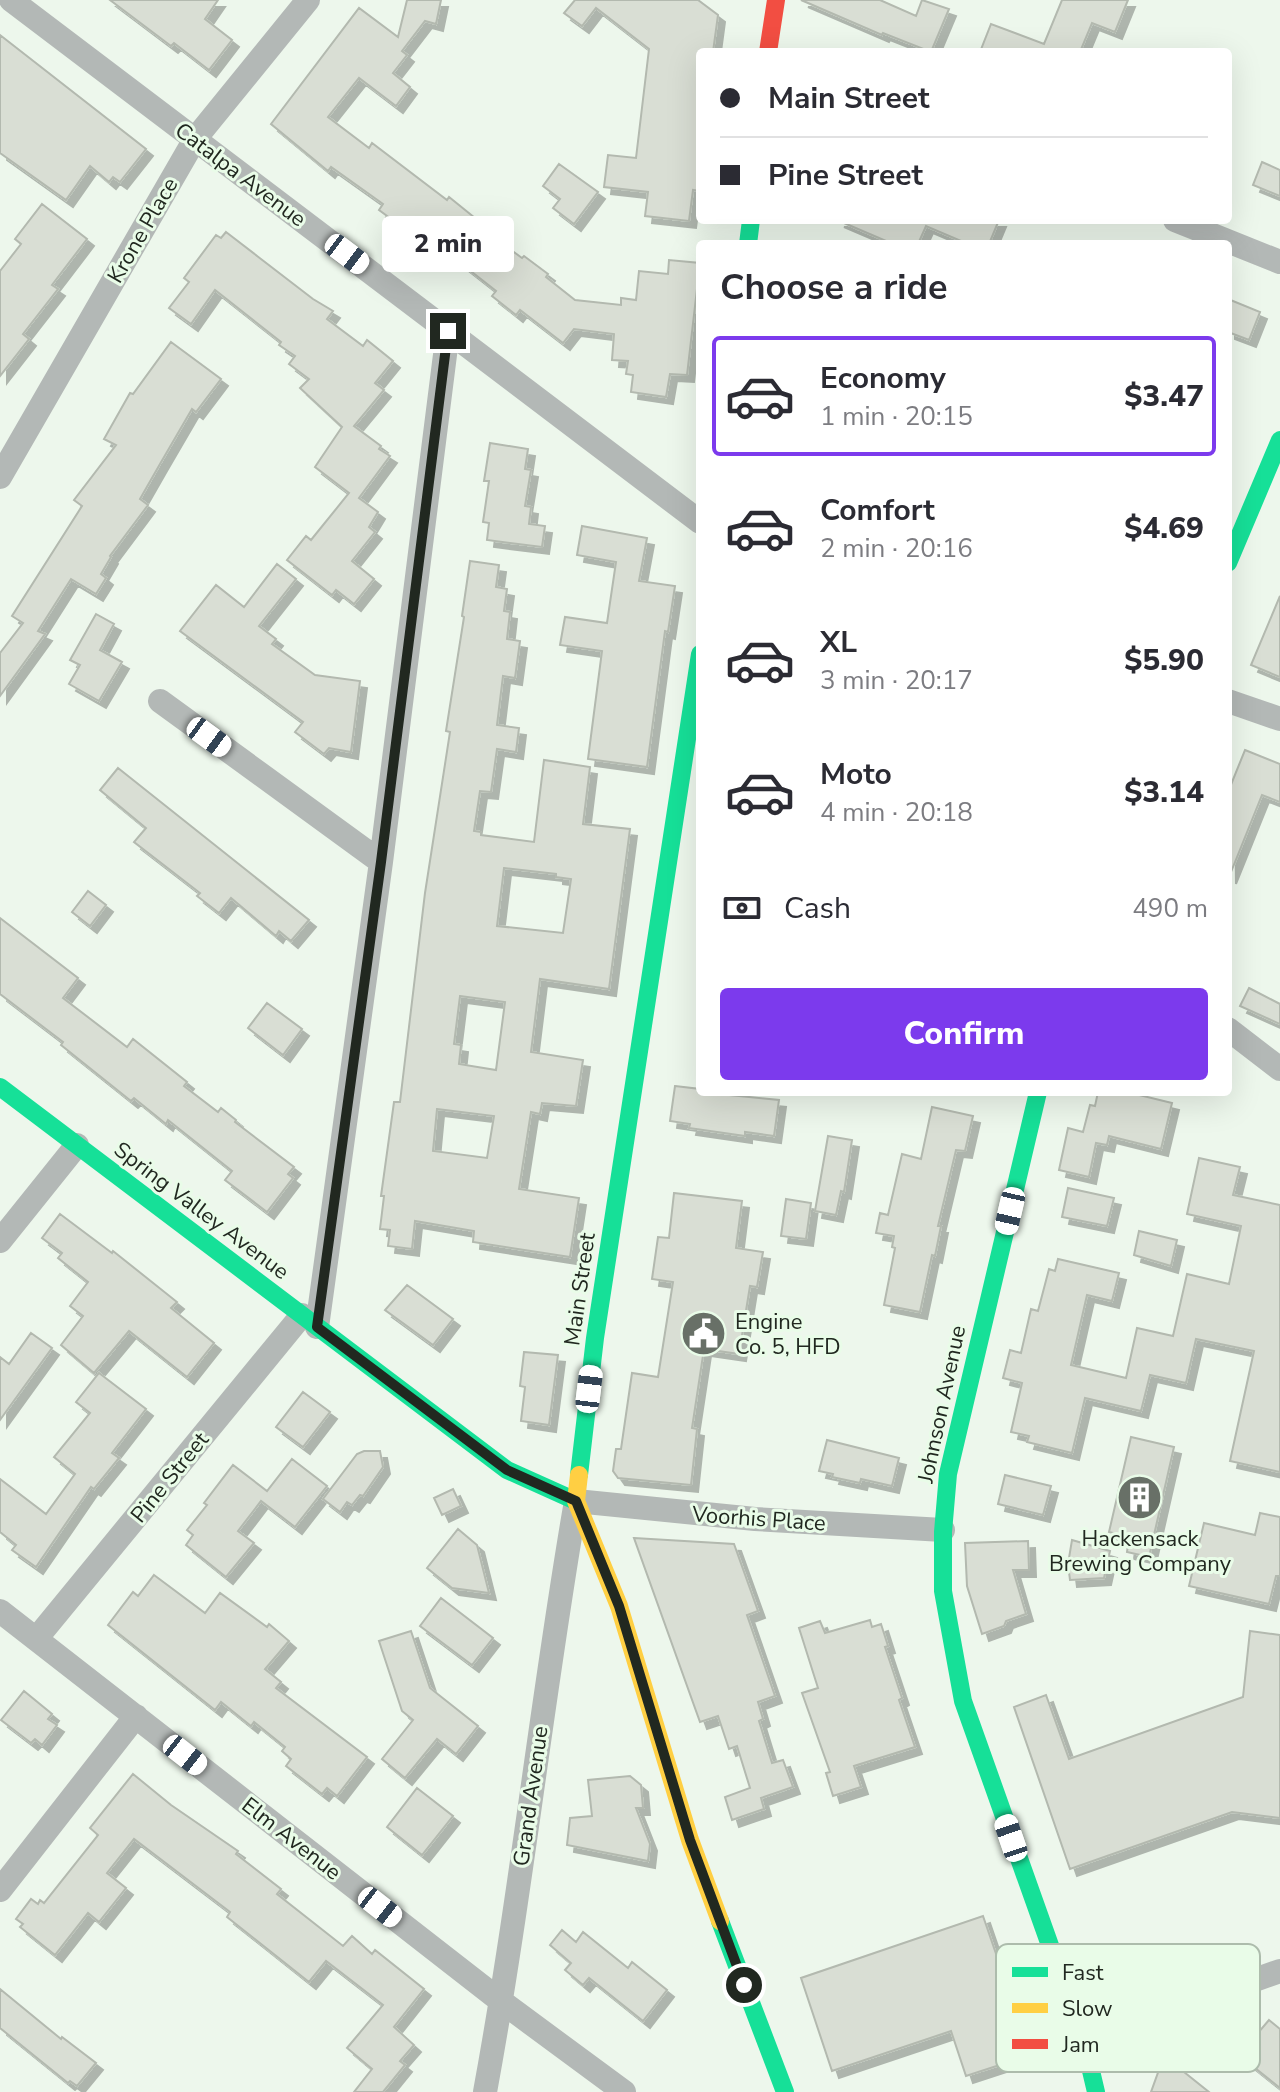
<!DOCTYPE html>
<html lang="en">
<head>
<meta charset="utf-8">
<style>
	:root { --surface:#fff; --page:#f2f2f3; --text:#2b2b33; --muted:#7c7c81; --line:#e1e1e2; --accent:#7c3aed }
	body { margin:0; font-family:"Nunito Sans",sans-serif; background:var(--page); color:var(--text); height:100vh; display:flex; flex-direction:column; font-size:30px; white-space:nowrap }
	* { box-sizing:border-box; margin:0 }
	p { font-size:26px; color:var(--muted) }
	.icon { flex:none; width:44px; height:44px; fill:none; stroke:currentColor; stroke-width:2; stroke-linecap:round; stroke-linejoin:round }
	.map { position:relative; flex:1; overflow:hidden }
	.drawer { position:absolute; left:696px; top:240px; width:536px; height:856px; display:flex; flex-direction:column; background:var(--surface); border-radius:8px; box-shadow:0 8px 32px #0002 }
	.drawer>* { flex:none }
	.guide { position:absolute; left:696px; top:48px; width:536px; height:176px; border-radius:8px; box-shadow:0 8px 32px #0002; display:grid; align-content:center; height:176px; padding:0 24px; background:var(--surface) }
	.end { position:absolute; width:36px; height:36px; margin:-18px; border:10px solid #212820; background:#fff; box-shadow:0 0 0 4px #fff }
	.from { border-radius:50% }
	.bubble { position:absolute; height:56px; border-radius:8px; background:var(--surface); box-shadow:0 8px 32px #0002; font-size:26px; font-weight:800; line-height:56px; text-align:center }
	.car { position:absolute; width:24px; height:48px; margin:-24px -12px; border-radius:10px; box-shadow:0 0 6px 2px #0007; background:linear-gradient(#fff 24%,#345 0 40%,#fff 0 76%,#345 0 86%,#fff 0) }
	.guide b { display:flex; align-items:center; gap:28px; height:76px; font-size:30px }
	.guide b+b { border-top:2px solid var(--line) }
	.guide i { width:20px; height:20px; background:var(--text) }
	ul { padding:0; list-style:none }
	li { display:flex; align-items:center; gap:24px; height:120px; margin:0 16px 12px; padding:0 8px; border:4px solid transparent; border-radius:8px }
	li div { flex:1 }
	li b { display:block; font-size:30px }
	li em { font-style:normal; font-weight:800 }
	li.on { border-color:var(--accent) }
	li>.icon { width:72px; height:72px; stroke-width:1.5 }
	h2 { padding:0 24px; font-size:36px; line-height:96px }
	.pay { display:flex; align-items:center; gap:20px; height:88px; padding:0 24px; font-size:30px }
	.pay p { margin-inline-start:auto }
	.cta { display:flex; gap:16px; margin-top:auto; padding:16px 24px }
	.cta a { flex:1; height:92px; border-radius:8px; background:var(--accent); color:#fff; font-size:32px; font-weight:800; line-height:92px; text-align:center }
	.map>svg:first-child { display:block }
	.building { fill:#d9ded4; stroke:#b3b9af; stroke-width:2; fill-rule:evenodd; filter:url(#shadow) }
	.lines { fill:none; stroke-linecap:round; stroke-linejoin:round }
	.street { stroke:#b3b8b6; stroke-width:24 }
	.fast { stroke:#16e098; stroke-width:18 }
	.slow { stroke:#ffcf43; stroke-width:18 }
	.jam { stroke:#f24e42; stroke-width:18 }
	.route { stroke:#212820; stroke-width:10 }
	.labels { text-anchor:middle; stroke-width:6; stroke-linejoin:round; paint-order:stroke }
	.street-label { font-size:22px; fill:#212820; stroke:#e9fce8 }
	.poi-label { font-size:22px; fill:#212820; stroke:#e9fce8; text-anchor:start }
	.key { fill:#e9fce8; stroke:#adbcac; stroke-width:2 }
	.key-label { font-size:22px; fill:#212820 }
</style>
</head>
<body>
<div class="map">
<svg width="1280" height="2092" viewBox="0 0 1280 2092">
	<defs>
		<filter id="shadow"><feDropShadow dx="7" dy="7" stdDeviation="0" flood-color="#0004"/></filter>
	</defs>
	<rect width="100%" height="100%" fill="#edf7ec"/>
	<path class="building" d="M 110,0 L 218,0 L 205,19 L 232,40 L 209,70 L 174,43 L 171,46 Z
		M 407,0 L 441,0 L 436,24 L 425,21 L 402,51 L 407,55 L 393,73 L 410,87 L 396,106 L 359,78 L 328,117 L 369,148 L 372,143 L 447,200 L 449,197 L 480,222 L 477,225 L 522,258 L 524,256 L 548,274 L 546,277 L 575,300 L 621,305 L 621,298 L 636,300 L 639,271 L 668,274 L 669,260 L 700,263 L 687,375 L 670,374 L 666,397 L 631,392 L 633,375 L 626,374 L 628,361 L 612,360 L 614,334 L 574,329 L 563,343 L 520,310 L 516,315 L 492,296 L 496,291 L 407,221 L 402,227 L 379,210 L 383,204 L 331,167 L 328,171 L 271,124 L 359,8 L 398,37 Z
		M 575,0 L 698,0 L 718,15 L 713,52 L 700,52 L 700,191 L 693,190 L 689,221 L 645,216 L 648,192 L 604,187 L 608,155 L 636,158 L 649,49 L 596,8 L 582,26 L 564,13 Z
		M 801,0 L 880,0 L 916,16 L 922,0 L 949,9 L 931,52 L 883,33 L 882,35 Z
		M 1062,0 L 1128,0 L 1115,32 L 1092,23 L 1080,52 L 980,52 L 991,24 L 1044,44 Z
		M 0,35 L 146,149 L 120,182 L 113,177 L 109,182 L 90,166 L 66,200 L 0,153 Z
		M 1262,162 L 1280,170 L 1280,196 L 1253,185 Z
		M 559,164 L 598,192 L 574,224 L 553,208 L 560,199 L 543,186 Z
		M 42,204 L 87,239 L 52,285 L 58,289 L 23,334 L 29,339 L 0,376 L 0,271 L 21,244 L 15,239 Z
		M 837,220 L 999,220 L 989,244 L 968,244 L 926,226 L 918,244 L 893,244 Z
		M 226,232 L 313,299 L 333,311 L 327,319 L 363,346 L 367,340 L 393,361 L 375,383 L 384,390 L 354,426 L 381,446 L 379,449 L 390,456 L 359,498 L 378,512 L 369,527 L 375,532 L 352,561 L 374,579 L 354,604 L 336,590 L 332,595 L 287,560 L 306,536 L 311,540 L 349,493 L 315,467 L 342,427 L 300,388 L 309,379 L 289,364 L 295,356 L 279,345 L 281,342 L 215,290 L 191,324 L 169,308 L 189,282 L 184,278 L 216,235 L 221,238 Z
		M 1228,299 L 1260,312 L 1249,340 L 1228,332 Z
		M 171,342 L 221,379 L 196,412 L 192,409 L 160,464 L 140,499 L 148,505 L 110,556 L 111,557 L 101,574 L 106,578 L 96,594 L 71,579 L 38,631 L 45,634 L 0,696 L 0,653 L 23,623 L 12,616 L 82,506 L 74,500 L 116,445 L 104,439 L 130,393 L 133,394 Z
		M 490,443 L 528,449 L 525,469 L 531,470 L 525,506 L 531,507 L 529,524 L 545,526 L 542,547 L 487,540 L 489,523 L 483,522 L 489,481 L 484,481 Z
		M 582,526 L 647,538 L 639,581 L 675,586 L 668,632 L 665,631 L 647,767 L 588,759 L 602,651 L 560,645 L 565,617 L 607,623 L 616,562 L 577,555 Z
		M 470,561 L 499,565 L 496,587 L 507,589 L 504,611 L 510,612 L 507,639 L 520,641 L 515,678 L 503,676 L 497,725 L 519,728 L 516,752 L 497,749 L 491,792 L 480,791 L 474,831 L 481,832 L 481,835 L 534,842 L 544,760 L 590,767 L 583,824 L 630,829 L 609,989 L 540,979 L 531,1052 L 583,1060 L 576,1106 L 542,1103 L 540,1114 L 531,1112 L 519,1189 L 579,1198 L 570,1257 L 473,1242 L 474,1231 L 415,1221 L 412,1249 L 388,1246 L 390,1230 L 380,1229 L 384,1196 L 381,1196 L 394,1102 L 400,1102 L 425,893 L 450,732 L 446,731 L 464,617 L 462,616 ZM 504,868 L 556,874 L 556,877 L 571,879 L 563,933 L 497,926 ZM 460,996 L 505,1002 L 496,1070 L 459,1064 L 461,1045 L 454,1044 ZM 437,1109 L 494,1116 L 487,1158 L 433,1151 Z
		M 277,564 L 296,579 L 259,626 L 276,639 L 272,644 L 315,675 L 360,681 L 351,752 L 329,748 L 324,754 L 295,732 L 303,722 L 180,631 L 216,585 L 244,607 Z
		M 1280,596 L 1280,677 L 1251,665 Z
		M 96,614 L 114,624 L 100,650 L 122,662 L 99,701 L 69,684 L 80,665 L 70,660 Z
		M 1245,750 L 1280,764 L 1280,802 L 1262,795 L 1229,877 L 1228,792 Z
		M 118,768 L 309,920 L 291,941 L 279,931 L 276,936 L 231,898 L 219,913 L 197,896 L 200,893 L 134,842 L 146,828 L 100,790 Z
		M 88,891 L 106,905 L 90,926 L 72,912 Z
		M 0,918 L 78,978 L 63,998 L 127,1047 L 133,1039 L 187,1082 L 184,1086 L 218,1112 L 221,1108 L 236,1120 L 235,1122 L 294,1167 L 288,1174 L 293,1178 L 267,1212 L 225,1180 L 232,1171 L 168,1120 L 166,1124 L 134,1098 L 131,1101 L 61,1045 L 63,1042 L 0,994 Z
		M 1249,988 L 1280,1004 L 1280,1024 L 1240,1006 Z
		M 267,1003 L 302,1029 L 283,1055 L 248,1028 Z
		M 675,1086 L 700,1089 L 700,1092 L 779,1100 L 774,1136 L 745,1132 L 745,1136 L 689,1128 L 690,1124 L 670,1121 Z
		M 1098,1092 L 1127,1092 L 1172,1103 L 1161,1149 L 1109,1136 L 1107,1145 L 1096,1143 L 1089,1177 L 1059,1170 L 1068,1128 L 1083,1132 L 1090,1105 L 1095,1106 Z
		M 932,1107 L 973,1116 L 965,1151 L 956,1150 L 938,1226 L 941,1226 L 935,1256 L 932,1255 L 920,1312 L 884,1305 L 895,1248 L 892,1247 L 894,1236 L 876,1233 L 880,1213 L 888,1215 L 902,1154 L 921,1159 Z
		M 828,1136 L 852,1140 L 844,1192 L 841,1191 L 836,1215 L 815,1211 Z
		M 1199,1158 L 1240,1167 L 1233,1195 L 1280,1205 L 1280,1472 L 1230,1461 L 1254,1351 L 1196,1339 L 1186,1383 L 1150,1375 L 1141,1411 L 1085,1398 L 1072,1453 L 1027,1442 L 1029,1436 L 1011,1432 L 1022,1383 L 1003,1378 L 1010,1350 L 1021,1353 L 1031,1309 L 1038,1311 L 1049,1269 L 1055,1271 L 1058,1259 L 1119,1273 L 1112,1301 L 1087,1295 L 1071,1365 L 1126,1378 L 1137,1328 L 1173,1336 L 1187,1274 L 1229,1284 L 1241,1226 L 1187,1214 Z
		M 1068,1188 L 1114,1198 L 1107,1226 L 1062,1217 Z
		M 674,1193 L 742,1201 L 736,1248 L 763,1252 L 757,1287 L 750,1286 L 739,1354 L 704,1349 L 692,1428 L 697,1429 L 691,1485 L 618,1478 L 613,1471 L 616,1449 L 621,1449 L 632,1373 L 658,1377 L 673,1282 L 652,1279 L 658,1237 L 669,1238 Z
		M 786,1199 L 811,1203 L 806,1239 L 781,1236 Z
		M 60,1214 L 112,1253 L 113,1251 L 177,1302 L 171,1308 L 214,1343 L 187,1377 L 129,1331 L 94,1373 L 61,1345 L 83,1316 L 70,1306 L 88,1282 L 58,1258 L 62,1253 L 42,1238 Z
		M 1139,1231 L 1177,1240 L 1171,1266 L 1134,1255 Z
		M 407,1285 L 453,1319 L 433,1345 L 385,1310 Z
		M 31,1333 L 52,1348 L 0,1420 L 0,1357 L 9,1364 Z
		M 524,1352 L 558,1355 L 549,1425 L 521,1421 L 525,1387 L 520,1386 Z
		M 99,1373 L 146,1409 L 112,1453 L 119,1458 L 94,1489 L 91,1487 L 36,1567 L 12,1550 L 16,1545 L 0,1532 L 0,1479 L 46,1514 L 75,1474 L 54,1457 L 90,1413 L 76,1402 Z
		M 303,1392 L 330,1412 L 303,1447 L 276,1427 Z
		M 1131,1437 L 1174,1447 L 1149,1557 L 1127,1552 L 1129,1537 L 1109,1532 Z
		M 827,1440 L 899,1458 L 892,1486 L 861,1479 L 860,1483 L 832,1477 L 833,1474 L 819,1471 Z
		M 364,1451 L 380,1451 L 383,1467 L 363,1496 L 360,1495 L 352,1505 L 347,1502 L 340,1512 L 323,1499 L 357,1454 Z
		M 292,1459 L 327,1486 L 295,1527 L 261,1501 L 238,1531 L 254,1543 L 226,1577 L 186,1545 L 193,1535 L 187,1530 L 207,1505 L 204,1503 L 233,1465 L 267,1491 Z
		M 1005,1475 L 1051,1486 L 1043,1515 L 998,1504 Z
		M 453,1489 L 461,1506 L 442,1515 L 434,1498 Z
		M 1260,1513 L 1280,1517 L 1280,1576 L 1276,1576 L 1269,1604 L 1189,1586 L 1204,1523 L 1255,1535 Z
		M 458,1529 L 477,1545 L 489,1593 L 452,1588 L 427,1568 Z
		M 634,1538 L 734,1544 L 758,1611 L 747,1615 L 775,1696 L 758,1702 L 763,1719 L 759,1721 L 772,1763 L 783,1760 L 793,1787 L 761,1798 L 764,1809 L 732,1820 L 725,1797 L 750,1788 L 737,1746 L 729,1749 L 718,1716 L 700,1722 Z
		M 1072,1540 L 1110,1551 L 1104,1578 L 1070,1580 L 1068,1564 Z
		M 1028,1541 L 1029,1570 L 1013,1570 L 1026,1614 L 1006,1621 L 1004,1626 L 982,1634 L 967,1586 L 965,1543 Z
		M 154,1575 L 205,1613 L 220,1593 L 267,1627 L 269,1624 L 289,1641 L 265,1669 L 281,1682 L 276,1688 L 367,1757 L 337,1796 L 327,1788 L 322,1794 L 286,1766 L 291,1759 L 282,1751 L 285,1747 L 254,1722 L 251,1726 L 221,1702 L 215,1710 L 108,1625 L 133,1592 L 138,1596 Z
		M 441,1598 L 493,1638 L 472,1665 L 420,1626 Z
		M 870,1620 L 872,1627 L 881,1624 L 888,1646 L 885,1647 L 902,1698 L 899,1700 L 915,1747 L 854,1766 L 861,1787 L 833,1796 L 826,1773 L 830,1772 L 802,1693 L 818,1688 L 799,1628 L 820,1621 L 825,1633 Z
		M 411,1631 L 430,1688 L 478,1726 L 456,1754 L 437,1739 L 405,1778 L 382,1759 L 413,1720 L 402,1711 L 379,1641 Z
		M 1250,1631 L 1280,1635 L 1280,1818 L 1232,1812 L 1070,1869 L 1014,1707 L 1046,1695 L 1069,1759 L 1243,1697 Z
		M 24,1691 L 52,1714 L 48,1719 L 57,1725 L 42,1745 L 35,1739 L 31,1743 L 1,1720 Z
		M 133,1774 L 171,1805 L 238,1851 L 236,1854 L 281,1889 L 277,1894 L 343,1946 L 352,1936 L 372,1954 L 375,1950 L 424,1989 L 394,2027 L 414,2045 L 400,2061 L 405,2065 L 383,2092 L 354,2092 L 372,2069 L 347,2048 L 383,2005 L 326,1961 L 309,1982 L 227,1917 L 230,1912 L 134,1839 L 107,1873 L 126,1888 L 99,1922 L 88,1913 L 55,1955 L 20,1927 L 23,1924 L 16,1919 L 31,1899 L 38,1904 L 40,1900 L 44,1903 L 98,1835 L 90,1828 Z
		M 630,1776 L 641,1785 L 643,1808 L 636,1808 L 650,1844 L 648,1861 L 567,1845 L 570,1818 L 592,1816 L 588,1780 Z
		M 417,1788 L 453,1816 L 422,1855 L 387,1827 Z
		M 983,1916 L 1015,2009 L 1002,2013 L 1018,2059 L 966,2076 L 951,2031 L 832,2071 L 801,1978 Z
		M 562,1930 L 576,1942 L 583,1932 L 628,1968 L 632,1962 L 667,1990 L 643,2021 L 589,1978 L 583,1985 L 565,1970 L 571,1963 L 550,1945 Z
		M 0,1989 L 61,2039 L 62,2037 L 96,2063 L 77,2086 L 70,2081 L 68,2083 L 0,2028 Z
		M 1269,2020 L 1280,2029 L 1280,2088 L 1230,2048 L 1242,2032 L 1252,2040 Z
		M 1164,2056 L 1209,2092 L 1151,2092 Z"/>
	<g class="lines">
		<path class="street" d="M 11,0 L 700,522
			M 1175,220 L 1280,262
			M 0,477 L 195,139 L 308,0
			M 160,701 L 381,862
			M 1228,701 L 1280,719
			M 1228,1029 L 1280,1069
			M 0,1241 L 77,1145
			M 317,1327 L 381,862 L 448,331
			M 0,1611 L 502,2002 L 624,2092
			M 36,1639 L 302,1315
			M 0,1890 L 136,1716
			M 1084,2041 L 1280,1971
			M 485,2092 C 521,1896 542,1697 576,1501 L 755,1519 L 943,1530"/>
		<path class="fast" d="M 748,244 L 751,220
			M 1228,563 L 1280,440
			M 0,1087 L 507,1470 L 576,1501
			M 1038,1092 L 948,1474 L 943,1532 L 943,1591 L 963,1701 L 1084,2041 L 1096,2092
			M 579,1475 L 595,1338 L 700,654
			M 720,1921 L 785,2092"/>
		<path class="slow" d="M 579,1475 L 576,1501 L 619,1606 L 690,1840 L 720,1921"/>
		<path class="jam" d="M 768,52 L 776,0"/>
	</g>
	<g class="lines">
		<path class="route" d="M 448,331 L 381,862 L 317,1327 L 507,1470 L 576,1501 L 619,1606 L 690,1840 L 744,1985"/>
	</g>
	<defs>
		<symbol id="civic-disc" viewBox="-11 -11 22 22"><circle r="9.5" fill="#687067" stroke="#e9fce8"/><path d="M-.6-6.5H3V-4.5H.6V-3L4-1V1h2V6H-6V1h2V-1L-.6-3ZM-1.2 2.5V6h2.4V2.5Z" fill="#fff"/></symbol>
		<symbol id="building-disc" viewBox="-11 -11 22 22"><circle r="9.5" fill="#687067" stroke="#e9fce8"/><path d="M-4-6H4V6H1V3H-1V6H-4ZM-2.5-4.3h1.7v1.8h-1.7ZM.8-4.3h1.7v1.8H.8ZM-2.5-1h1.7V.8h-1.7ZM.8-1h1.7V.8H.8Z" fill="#fff"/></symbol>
	</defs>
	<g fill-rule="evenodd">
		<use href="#civic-disc" x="678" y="1308" width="51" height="51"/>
		<use href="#building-disc" x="1114" y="1472" width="51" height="51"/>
	</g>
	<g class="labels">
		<g class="street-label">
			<text transform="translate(241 174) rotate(37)" y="8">Catalpa Avenue</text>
			<text transform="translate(142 230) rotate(-60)" y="8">Krone Place</text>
			<text transform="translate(202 1210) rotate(37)" y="8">Spring Valley Avenue</text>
			<text transform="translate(579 1289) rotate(-82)" y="8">Main Street</text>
			<text transform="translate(941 1404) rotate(-78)" y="8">Johnson Avenue</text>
			<text transform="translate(169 1477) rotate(-51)" y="8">Pine Street</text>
			<text transform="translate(759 1518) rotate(4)" y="8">Voorhis Place</text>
			<text transform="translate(530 1796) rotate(-82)" y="8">Grand Avenue</text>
			<text transform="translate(292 1838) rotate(38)" y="8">Elm Avenue</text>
		</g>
		<g class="poi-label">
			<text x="735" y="1329">Engine<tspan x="735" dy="25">Co. 5, HFD</tspan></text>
			<text x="1140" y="1546" text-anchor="middle">Hackensack<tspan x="1140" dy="25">Brewing Company</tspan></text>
		</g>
	</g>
	<rect x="996" y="1944" width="264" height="128" rx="12" class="key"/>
	<rect x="1012" y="1967" width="36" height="10" fill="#16e098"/>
	<rect x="1012" y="2003" width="36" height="10" fill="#ffcf43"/>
	<rect x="1012" y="2039" width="36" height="10" fill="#f24e42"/>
	<g class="key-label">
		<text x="1062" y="1980">Fast</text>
		<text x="1062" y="2016">Slow</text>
		<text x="1062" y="2052">Jam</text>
	</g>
</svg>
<i class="end from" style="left:744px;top:1985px"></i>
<i class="end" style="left:448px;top:331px"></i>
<div class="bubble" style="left:382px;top:216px;width:132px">2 min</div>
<i class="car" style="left:347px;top:254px;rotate:127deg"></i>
<i class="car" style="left:209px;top:737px;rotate:126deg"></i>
<i class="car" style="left:1010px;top:1211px;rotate:193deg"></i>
<i class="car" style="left:589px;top:1389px;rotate:7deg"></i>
<i class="car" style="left:185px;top:1755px;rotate:128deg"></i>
<i class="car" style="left:1011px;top:1838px;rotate:341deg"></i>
<i class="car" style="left:380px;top:1907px;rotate:128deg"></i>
<div class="guide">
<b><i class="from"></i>Main Street</b>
<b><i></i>Pine Street</b>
</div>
<section class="drawer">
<h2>Choose a ride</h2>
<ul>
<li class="on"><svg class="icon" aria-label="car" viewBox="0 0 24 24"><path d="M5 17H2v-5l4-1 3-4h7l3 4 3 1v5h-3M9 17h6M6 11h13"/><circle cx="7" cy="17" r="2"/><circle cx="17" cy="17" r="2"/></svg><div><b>Economy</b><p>1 min · 20:15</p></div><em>$3.47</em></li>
<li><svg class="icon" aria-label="car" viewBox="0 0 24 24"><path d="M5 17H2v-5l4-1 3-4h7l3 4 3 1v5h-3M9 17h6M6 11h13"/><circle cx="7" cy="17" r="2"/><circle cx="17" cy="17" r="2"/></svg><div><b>Comfort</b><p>2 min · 20:16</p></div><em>$4.69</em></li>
<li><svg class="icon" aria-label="car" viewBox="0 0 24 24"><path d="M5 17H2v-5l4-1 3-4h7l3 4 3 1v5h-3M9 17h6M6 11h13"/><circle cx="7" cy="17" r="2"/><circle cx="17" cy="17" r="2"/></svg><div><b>XL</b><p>3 min · 20:17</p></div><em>$5.90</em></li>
<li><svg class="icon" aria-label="car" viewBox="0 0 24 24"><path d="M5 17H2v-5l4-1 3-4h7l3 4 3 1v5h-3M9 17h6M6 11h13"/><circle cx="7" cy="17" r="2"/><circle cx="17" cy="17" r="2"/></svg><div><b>Moto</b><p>4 min · 20:18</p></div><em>$3.14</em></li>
</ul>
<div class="pay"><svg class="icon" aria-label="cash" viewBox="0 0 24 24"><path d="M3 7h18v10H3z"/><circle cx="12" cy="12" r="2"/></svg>Cash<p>490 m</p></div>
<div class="cta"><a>Confirm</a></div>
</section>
</div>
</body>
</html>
